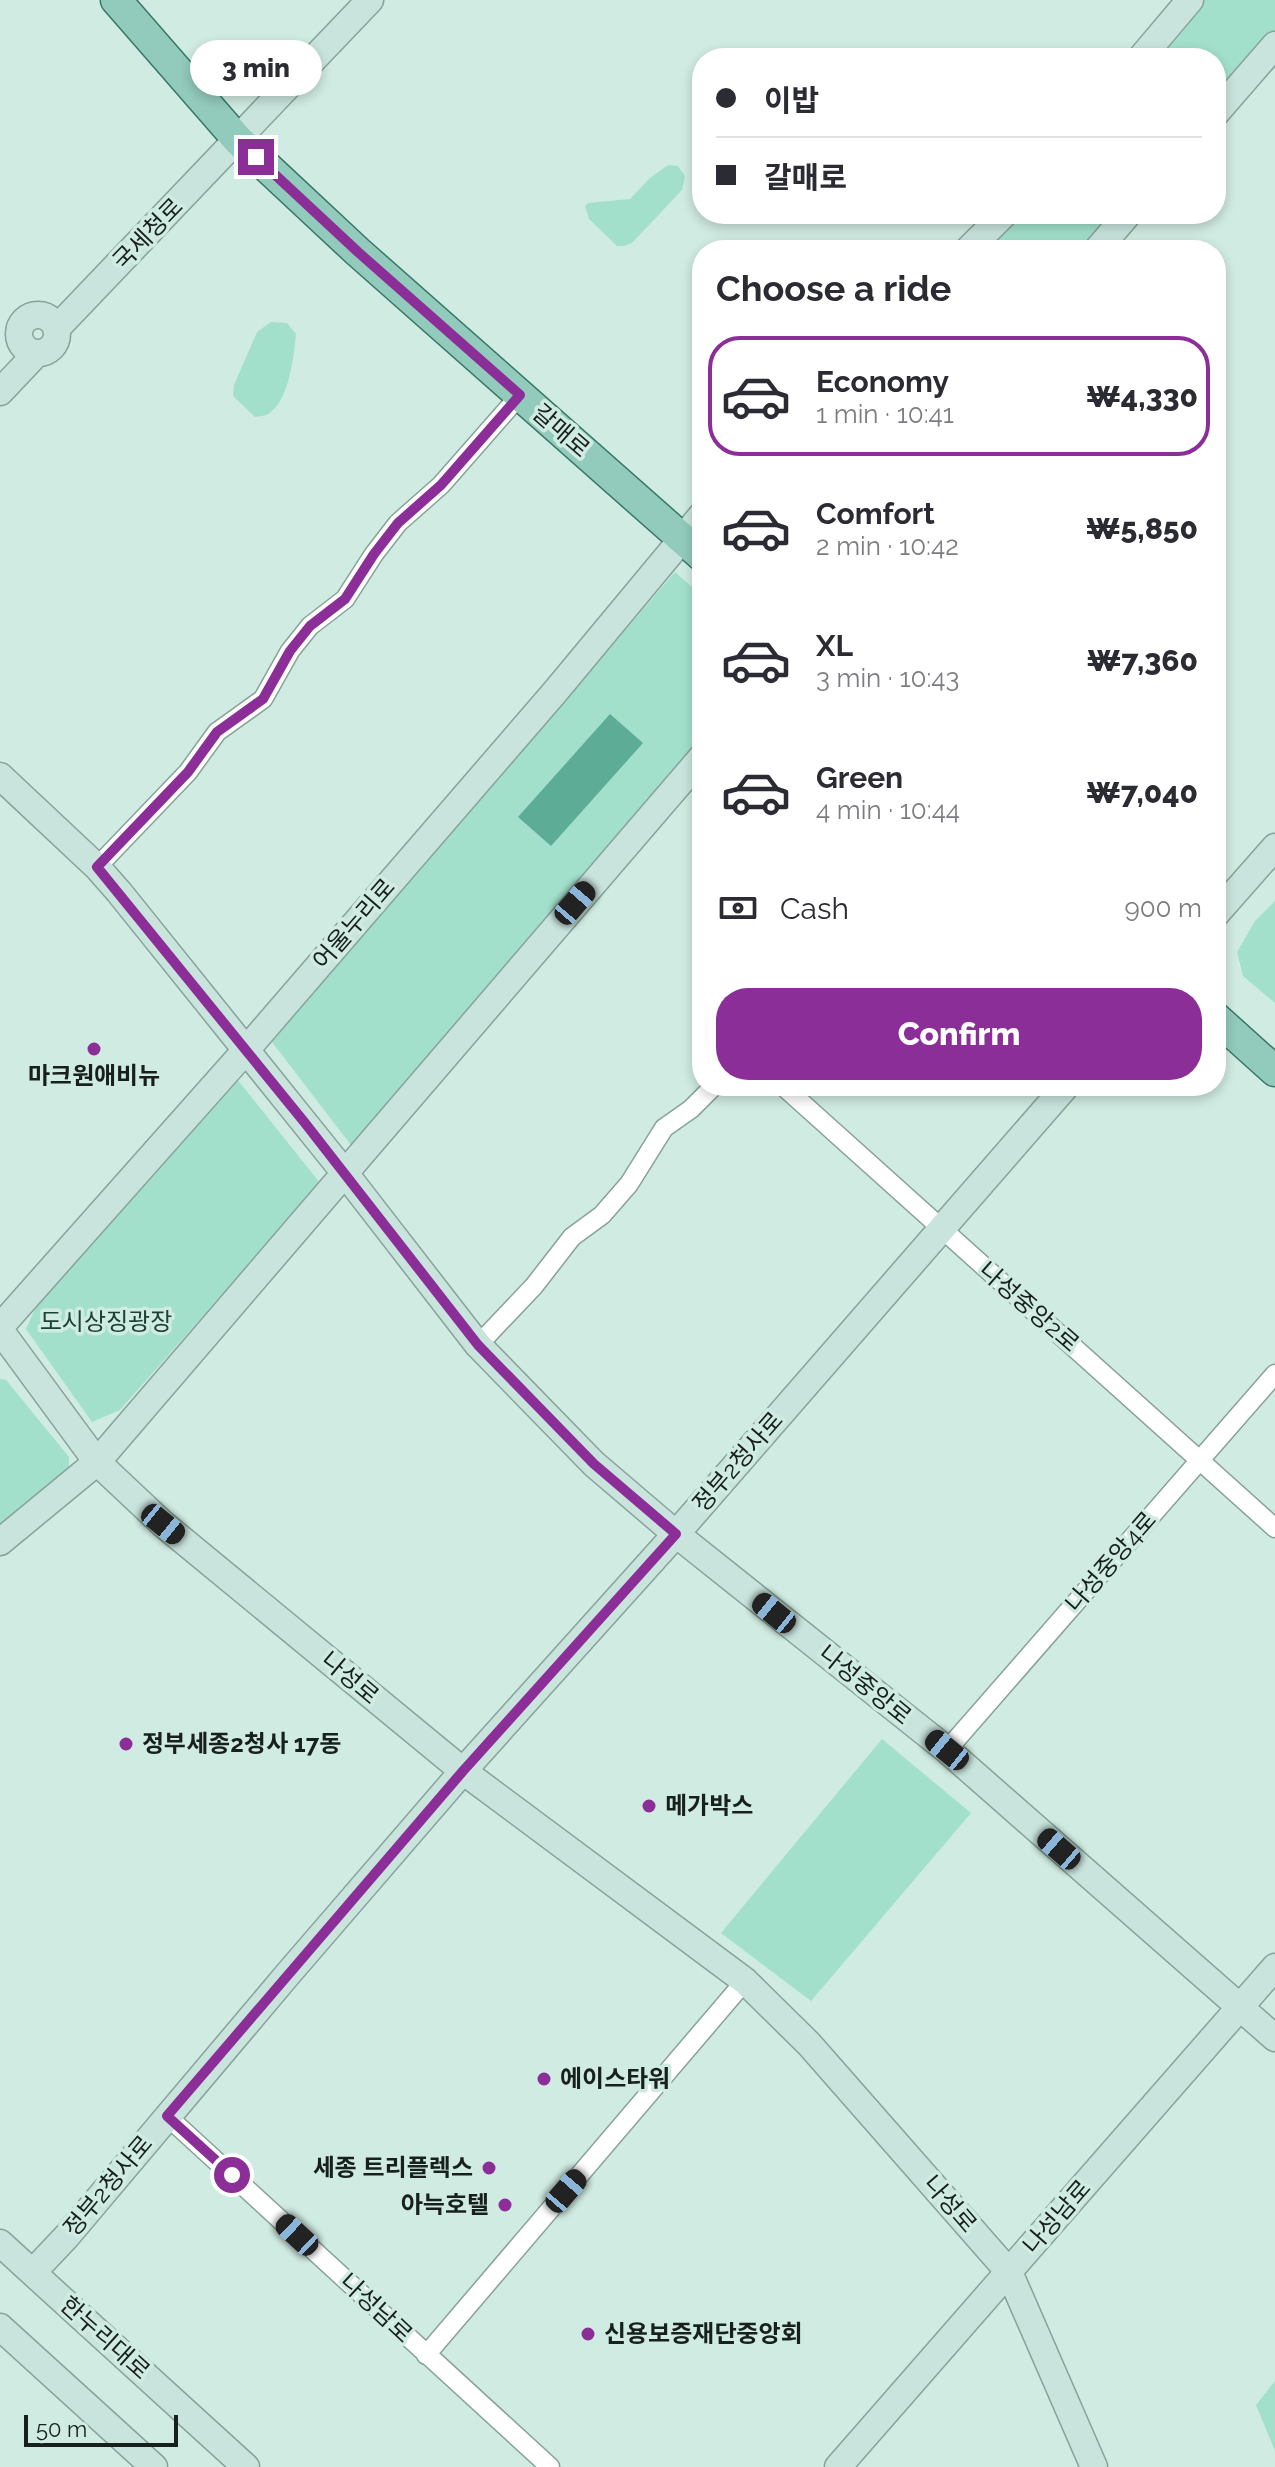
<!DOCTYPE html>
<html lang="en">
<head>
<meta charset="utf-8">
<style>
	:root { --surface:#fff; --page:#f2f2f3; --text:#2b2b33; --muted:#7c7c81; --line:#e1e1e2; --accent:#8c2e98 }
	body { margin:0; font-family:Raleway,"Noto Sans KR",sans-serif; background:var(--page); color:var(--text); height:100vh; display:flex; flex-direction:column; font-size:30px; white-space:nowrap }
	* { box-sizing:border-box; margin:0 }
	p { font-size:26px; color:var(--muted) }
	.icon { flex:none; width:44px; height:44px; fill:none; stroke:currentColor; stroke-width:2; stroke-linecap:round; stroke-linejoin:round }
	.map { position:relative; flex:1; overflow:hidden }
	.sheet { position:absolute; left:692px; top:240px; width:534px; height:856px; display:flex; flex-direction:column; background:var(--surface); border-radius:32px; box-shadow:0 4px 12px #0003 }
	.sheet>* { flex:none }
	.guide { position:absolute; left:692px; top:48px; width:534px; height:176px; border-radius:32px; box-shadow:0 4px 12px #0003; display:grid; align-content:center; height:176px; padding:0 24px; background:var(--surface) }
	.scale { position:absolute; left:24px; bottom:20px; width:154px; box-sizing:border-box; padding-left:8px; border:4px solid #17201d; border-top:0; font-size:22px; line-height:28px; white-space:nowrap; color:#17201d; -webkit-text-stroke:6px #d0ebe1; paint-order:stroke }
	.end { position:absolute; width:36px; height:36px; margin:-18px; border:10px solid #8c2e98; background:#fff; box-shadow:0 0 0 4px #fff }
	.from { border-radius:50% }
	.bubble { position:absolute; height:56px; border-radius:28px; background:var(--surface); box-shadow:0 4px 12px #0003; font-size:26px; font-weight:800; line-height:56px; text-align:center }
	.car { position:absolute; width:24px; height:48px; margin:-24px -12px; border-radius:10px; box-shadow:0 0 6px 2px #0007; background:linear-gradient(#222 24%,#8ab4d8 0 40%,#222 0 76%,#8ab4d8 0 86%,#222 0) }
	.guide b { display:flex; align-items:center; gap:28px; height:76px; font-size:30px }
	.guide b+b { border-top:2px solid var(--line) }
	.guide i { width:20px; height:20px; background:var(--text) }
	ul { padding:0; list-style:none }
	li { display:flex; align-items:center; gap:24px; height:120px; margin:0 16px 12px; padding:0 8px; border:4px solid transparent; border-radius:32px }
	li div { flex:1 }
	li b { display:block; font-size:30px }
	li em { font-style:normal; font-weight:800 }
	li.selected { border-color:var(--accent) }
	li>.icon { width:72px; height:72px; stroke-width:1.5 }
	h2 { padding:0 24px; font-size:36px; line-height:96px }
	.pay { display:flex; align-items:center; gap:20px; height:88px; padding:0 24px; font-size:30px }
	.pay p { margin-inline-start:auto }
	.cta { display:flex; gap:16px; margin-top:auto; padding:16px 24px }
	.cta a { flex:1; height:92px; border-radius:32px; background:var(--accent); color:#fff; font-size:32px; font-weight:800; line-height:92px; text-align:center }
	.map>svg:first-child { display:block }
	.green { fill:#a2e0cc }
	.water { fill:#5dad96 }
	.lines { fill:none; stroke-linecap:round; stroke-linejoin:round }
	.street-casing { stroke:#88a299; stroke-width:21 }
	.secondary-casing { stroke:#88a299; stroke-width:29 }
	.primary-casing { stroke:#387766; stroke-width:33 }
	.street { stroke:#fff; stroke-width:18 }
	.secondary { stroke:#c9e4dd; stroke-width:26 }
	.primary { stroke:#92cabb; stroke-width:30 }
	.route { stroke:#8c2e98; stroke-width:10 }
	.poi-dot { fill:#8c2e98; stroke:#d0ebe1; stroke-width:3 }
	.labels { text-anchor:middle; stroke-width:7; stroke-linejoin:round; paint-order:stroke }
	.street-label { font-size:24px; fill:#17201d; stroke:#d0ebe1 }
	.poi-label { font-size:24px; font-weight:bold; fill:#17201d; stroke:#d0ebe1; text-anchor:start }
	.park-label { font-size:24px; fill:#1b4036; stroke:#d0ebe1 }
</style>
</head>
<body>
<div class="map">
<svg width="1275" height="2467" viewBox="0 0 1275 2467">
	<rect width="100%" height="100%" fill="#d0ebe1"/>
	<path class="green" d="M 1197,0 L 1275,0 L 1275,35 L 1216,102 L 1216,58 L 1148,58 Z
		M 668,165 L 678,166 L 685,176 L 682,190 L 632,243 L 624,246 L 617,246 L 589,219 L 585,206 L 588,203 L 630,199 L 650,178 Z
		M 1016,214 L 1118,214 L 1087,250 L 979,250 Z
		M 271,322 L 287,323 L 296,334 C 294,356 289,402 268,414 C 264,416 259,416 255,417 L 233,396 L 234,385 L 257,332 Z
		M 675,572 L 702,596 L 702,744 L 354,1149 L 272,1042 Z
		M 1275,901 L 1275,1003 L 1243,976 L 1237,952 L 1255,921 Z
		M 237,1079 L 320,1183 L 120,1410 L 92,1422 L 26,1329 L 45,1287 Z
		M 0,1379 L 6,1380 L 69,1457 L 69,1469 L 0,1530 Z
		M 882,1739 L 971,1813 L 811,2001 L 721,1933 Z
		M 1275,2381 L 1275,2451 L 1256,2405 Z"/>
	<path class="water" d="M 610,714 L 643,743 L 551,846 L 518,817 Z"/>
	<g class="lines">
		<defs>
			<path id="street" d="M 97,867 L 188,772 L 217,732 L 263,699 L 290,651 L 310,626 L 345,599 L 374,554 L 398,523 L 441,485 L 520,395
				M 783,1086 L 1275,1528
				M 478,1345 L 534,1286 L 572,1237 L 602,1215 L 629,1184 L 664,1128 L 691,1109 L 714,1086
				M 947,1750 L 1275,1374
				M 167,2116 L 550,2467
				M 426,2355 L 745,1981"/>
			<path id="secondary" d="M 1141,58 L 1190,0
				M 1216,113 L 1275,45
				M 968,250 L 1004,214
				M 1097,250 L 1128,214
				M19 334a19 19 0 1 1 38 0a19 19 0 1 1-38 0Z
				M 57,328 L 370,0
				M 0,392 L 36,354
				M 0,776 L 97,867 L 119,892 L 344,1172 L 478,1345 L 594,1464 L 676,1534 L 947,1750 L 1275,2038
				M 1216,914 L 1275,847
				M 0,1327 L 246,1050 L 555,692 L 702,515
				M 0,1330 L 97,1462 L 163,1524 L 463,1771 L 745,1981 L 809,2044 L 1009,2272 L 1094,2467
				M 0,1542 L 97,1462 L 702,757
				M 0,2243 L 246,2467
				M 33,2272 L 67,2236 L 288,1974 L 463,1771 L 676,1534 L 1066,1086
				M 0,2327 L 154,2467
				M 838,2467 L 1275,1967"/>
			<path id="primary" d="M 116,0 L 238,140 L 358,252 L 702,556
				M 1216,1018 L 1275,1071"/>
		</defs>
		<use href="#street" class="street-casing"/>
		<use href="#secondary" class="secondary-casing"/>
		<use href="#primary" class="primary-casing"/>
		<use href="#street" class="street"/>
		<use href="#secondary" class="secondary"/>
		<use href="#primary" class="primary"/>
	</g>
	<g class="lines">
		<path class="route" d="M 232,2175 L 167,2116 L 463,1771 L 676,1534 L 594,1464 L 478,1345 L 305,1123 L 97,867 L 188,772 L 217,732 L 263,699 L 290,651 L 310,626 L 345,599 L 374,554 L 398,523 L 441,485 L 520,395 L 358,252 L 256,157"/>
	</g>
	<g class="poi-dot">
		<circle cx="94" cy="1049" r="8"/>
		<circle cx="126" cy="1744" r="8"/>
		<circle cx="649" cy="1806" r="8"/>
		<circle cx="544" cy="2079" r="8"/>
		<circle cx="489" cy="2168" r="8"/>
		<circle cx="505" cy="2205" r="8"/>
		<circle cx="588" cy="2334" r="8"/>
	</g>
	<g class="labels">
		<g class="street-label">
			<text transform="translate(148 234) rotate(-46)" y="8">국세청로</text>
			<text transform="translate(561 431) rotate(41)" y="8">갈매로</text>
			<text transform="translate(354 924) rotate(-49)" y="8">어울누리로</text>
			<text transform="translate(1029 1307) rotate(41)" y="8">나성중앙2로</text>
			<text transform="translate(738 1462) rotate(-49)" y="8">정부2청사로</text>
			<text transform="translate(1111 1562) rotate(-49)" y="8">나성중앙4로</text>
			<text transform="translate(350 1678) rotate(40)" y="8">나성로</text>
			<text transform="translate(865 1685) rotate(39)" y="8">나성중앙로</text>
			<text transform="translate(108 2186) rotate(-50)" y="8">정부2청사로</text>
			<text transform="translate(950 2204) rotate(49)" y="8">나성로</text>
			<text transform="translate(1057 2217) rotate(-49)" y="8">나성남로</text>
			<text transform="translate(376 2308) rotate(43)" y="8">나성남로</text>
			<text transform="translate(105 2338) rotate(42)" y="8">한누리대로</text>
		</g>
		<g class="poi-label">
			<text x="94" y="1084" text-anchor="middle">마크원애비뉴</text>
			<text x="142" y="1752">정부세종2청사 17동</text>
			<text x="665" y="1814">메가박스</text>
			<text x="560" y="2087">에이스타워</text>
			<text x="473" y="2176" text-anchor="end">세종 트리플렉스</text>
			<text x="489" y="2213" text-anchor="end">아늑호텔</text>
			<text x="604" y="2342">신용보증재단중앙회</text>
		</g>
		<g class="park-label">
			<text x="106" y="1330">도시상징광장</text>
		</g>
	</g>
</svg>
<div class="scale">50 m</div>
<i class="end from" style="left:232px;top:2175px"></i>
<i class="end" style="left:256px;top:157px"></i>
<div class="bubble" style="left:190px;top:40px;width:132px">3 min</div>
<i class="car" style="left:575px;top:903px;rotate:41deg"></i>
<i class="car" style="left:163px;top:1524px;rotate:129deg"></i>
<i class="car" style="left:774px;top:1613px;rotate:309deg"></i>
<i class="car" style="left:947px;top:1750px;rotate:309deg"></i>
<i class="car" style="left:1059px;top:1849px;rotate:311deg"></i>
<i class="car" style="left:566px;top:2191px;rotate:41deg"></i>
<i class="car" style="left:297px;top:2235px;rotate:313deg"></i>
<div class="guide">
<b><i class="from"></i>이밥</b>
<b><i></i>갈매로</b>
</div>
<section class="sheet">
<h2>Choose a ride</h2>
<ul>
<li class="selected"><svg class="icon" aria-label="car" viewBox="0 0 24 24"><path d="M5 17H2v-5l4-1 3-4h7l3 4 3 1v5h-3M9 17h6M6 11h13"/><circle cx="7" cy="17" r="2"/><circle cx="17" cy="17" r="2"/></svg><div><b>Economy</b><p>1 min · 10:41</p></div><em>₩4,330</em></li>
<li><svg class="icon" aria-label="car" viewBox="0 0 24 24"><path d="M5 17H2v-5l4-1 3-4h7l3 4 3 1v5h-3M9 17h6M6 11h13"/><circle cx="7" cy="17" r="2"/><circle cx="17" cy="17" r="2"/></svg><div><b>Comfort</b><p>2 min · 10:42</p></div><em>₩5,850</em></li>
<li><svg class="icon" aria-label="car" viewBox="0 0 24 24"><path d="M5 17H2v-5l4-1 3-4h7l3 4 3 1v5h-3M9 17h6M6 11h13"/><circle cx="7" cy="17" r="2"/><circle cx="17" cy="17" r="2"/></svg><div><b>XL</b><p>3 min · 10:43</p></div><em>₩7,360</em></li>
<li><svg class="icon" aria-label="car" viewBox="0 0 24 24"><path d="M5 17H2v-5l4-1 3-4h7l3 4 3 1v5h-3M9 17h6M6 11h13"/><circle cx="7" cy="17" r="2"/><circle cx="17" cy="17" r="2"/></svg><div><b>Green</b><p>4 min · 10:44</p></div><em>₩7,040</em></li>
</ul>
<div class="pay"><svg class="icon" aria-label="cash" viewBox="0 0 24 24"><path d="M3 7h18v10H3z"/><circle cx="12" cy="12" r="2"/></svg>Cash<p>900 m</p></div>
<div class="cta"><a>Confirm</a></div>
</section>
</div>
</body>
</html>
